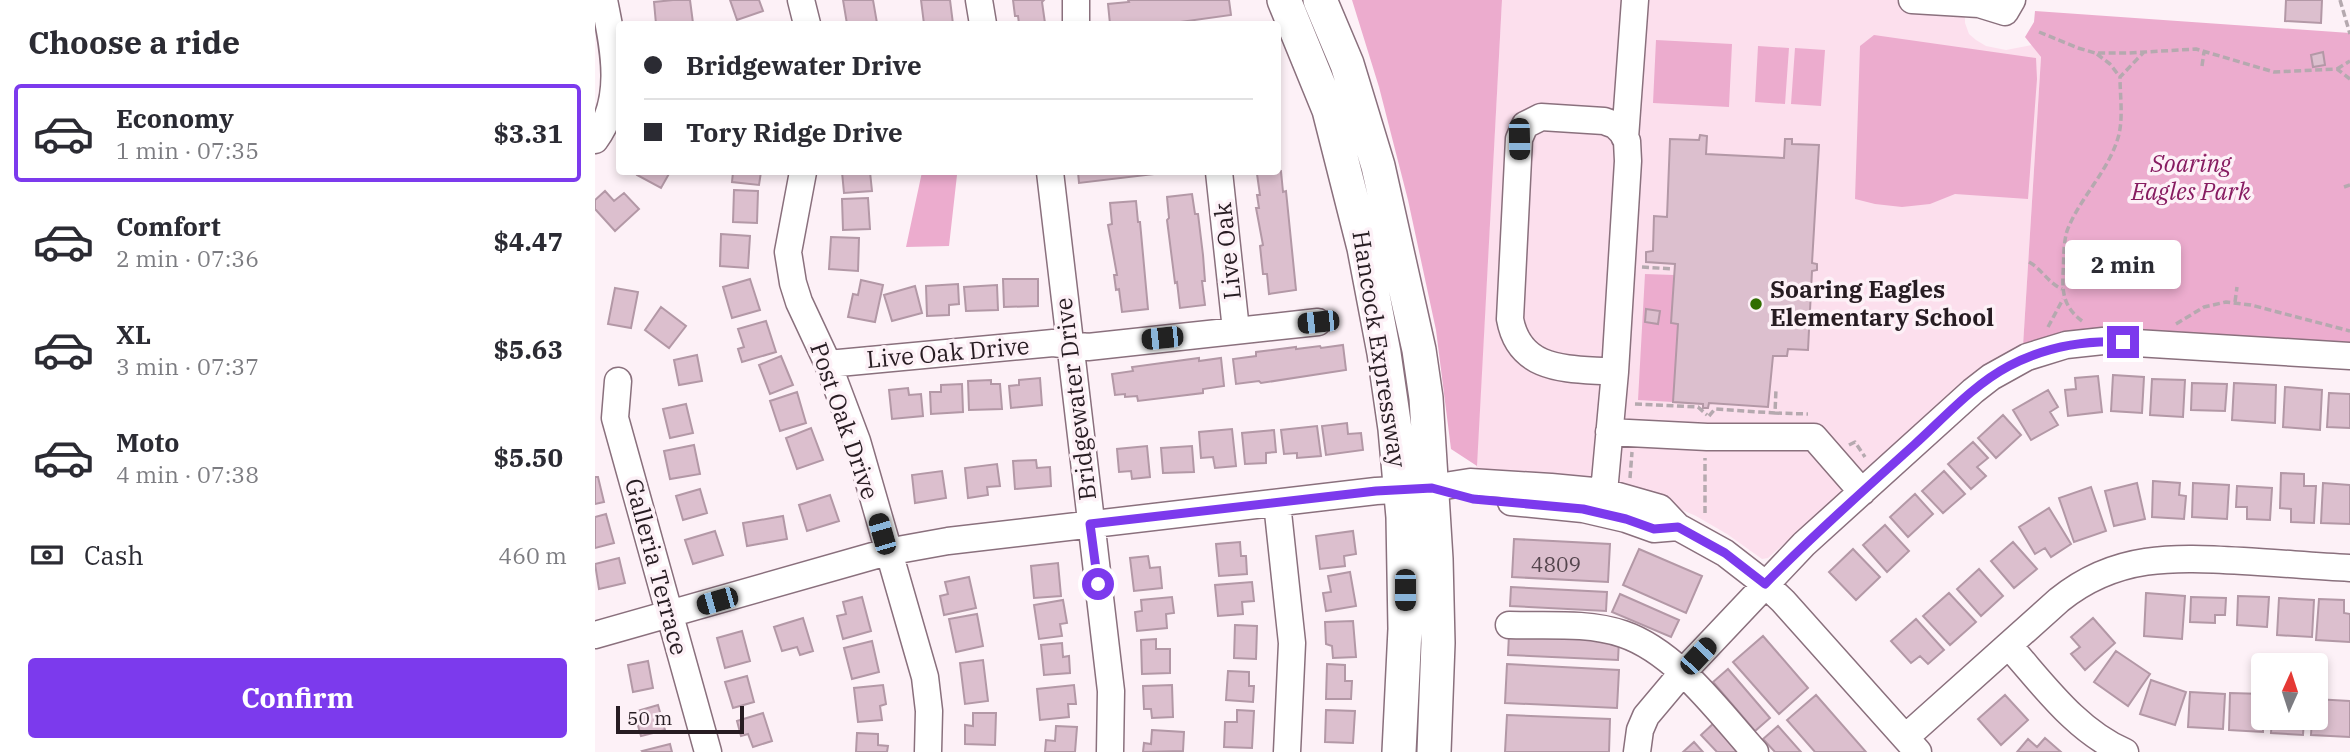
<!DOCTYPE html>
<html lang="en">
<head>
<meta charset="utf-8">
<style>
	:root { --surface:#fff; --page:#f7f7f7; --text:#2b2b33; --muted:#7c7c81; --line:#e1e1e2; --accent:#7c3aed }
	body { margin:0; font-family:"IBM Plex Serif",serif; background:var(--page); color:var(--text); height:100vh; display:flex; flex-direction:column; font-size:26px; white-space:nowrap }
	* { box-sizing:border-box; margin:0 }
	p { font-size:23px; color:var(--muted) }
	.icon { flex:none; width:38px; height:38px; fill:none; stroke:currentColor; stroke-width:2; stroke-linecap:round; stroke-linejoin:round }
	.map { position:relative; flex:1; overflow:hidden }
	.side { display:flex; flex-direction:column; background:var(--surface); width:595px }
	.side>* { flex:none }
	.hud { position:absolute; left:21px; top:21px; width:665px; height:154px; border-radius:7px; box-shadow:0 4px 10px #0003; display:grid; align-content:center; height:154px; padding:0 28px; background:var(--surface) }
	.needle { width:46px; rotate:3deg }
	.buttons { position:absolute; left:1656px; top:653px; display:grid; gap:14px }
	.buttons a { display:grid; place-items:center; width:77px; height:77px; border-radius:7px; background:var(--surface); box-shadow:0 4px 10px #0003; font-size:35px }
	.scale { position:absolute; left:21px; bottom:18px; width:128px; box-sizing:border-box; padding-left:7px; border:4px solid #271c22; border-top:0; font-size:19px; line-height:24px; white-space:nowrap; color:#271c22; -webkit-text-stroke:5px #fdf1f7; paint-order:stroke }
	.end { position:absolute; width:32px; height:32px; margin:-16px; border:9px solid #7c3aed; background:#fff; box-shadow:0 0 0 4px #fff }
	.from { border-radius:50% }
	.bubble { position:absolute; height:49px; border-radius:7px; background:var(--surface); box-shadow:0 4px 10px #0003; font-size:23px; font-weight:700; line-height:49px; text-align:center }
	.car { position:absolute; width:21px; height:42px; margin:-21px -10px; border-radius:9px; box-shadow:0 0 5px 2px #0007; background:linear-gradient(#222 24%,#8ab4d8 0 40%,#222 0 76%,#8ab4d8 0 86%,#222 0) }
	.hud b { display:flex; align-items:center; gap:24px; height:66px; font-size:26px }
	.hud b+b { border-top:2px solid var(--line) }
	.hud i { width:18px; height:18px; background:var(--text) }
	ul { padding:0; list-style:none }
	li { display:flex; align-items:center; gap:21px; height:98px; margin:0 14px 10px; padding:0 14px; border:4px solid transparent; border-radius:7px }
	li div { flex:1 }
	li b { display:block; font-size:26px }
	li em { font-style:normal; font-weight:700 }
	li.current { border-color:var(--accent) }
	li>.icon { width:63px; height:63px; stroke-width:1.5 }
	h2 { padding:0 28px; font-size:32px; line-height:84px }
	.pay { display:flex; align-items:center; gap:18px; height:77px; padding:0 28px; font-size:26px }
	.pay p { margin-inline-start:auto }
	.action { display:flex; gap:14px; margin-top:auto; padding:14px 28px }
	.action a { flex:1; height:80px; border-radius:7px; background:var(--accent); color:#fff; font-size:28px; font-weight:700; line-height:80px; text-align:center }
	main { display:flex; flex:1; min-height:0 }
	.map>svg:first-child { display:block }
	.built { fill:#fcdfed }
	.green { fill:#ecacce }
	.building { fill:#dcbfce; stroke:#b398a6; stroke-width:2 }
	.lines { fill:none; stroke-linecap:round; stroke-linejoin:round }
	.minor-casing { stroke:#8a707d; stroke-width:29 }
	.major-casing { stroke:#8a707d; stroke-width:36 }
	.path { stroke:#b5a9af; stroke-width:3.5; stroke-dasharray:7 3.5; stroke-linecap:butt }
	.minor { stroke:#fff; stroke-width:26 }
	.major { stroke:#fff; stroke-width:33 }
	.route { stroke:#7c3aed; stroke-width:9 }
	.poi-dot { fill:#316e00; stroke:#fdf1f7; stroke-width:2.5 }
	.labels { text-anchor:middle; stroke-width:7; stroke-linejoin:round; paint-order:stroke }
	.number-label { font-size:21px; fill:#54454d }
	.park-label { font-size:24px; font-style:italic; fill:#871c61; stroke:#fdf1f7 }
	.street-label { font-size:24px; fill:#271c22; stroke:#fdf1f7 }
	.poi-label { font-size:24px; font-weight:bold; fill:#271c22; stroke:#fdf1f7; text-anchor:start }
</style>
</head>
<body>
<main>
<section class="side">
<h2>Choose a ride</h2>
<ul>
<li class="current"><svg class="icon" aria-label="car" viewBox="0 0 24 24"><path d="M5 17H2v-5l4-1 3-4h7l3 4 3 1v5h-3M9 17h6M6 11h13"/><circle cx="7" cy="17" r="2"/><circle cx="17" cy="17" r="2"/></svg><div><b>Economy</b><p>1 min · 07:35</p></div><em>$3.31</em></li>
<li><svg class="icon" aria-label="car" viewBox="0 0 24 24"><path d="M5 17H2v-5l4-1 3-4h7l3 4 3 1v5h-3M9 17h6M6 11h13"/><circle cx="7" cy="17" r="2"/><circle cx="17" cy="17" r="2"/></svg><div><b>Comfort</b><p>2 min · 07:36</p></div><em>$4.47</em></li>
<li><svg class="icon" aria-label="car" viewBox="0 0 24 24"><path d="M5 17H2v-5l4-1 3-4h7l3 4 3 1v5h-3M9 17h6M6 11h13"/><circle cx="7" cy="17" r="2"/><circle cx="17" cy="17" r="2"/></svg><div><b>XL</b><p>3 min · 07:37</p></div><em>$5.63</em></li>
<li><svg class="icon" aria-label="car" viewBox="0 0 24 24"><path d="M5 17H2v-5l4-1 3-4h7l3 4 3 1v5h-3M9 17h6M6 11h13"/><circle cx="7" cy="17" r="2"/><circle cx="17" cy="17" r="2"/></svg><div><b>Moto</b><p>4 min · 07:38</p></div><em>$5.50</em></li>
</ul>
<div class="pay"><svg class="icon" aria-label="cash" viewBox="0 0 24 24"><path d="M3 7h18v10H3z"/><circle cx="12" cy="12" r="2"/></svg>Cash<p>460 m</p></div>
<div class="action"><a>Confirm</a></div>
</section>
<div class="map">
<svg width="1755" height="752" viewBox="0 0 1755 752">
	<rect width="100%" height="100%" fill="#fdf1f7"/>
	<path class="built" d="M 907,0 L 1370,0 L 1370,23 L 1374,34 L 1381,40 L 1391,46 L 1411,50 L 1437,45 L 1446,57 L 1428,346 L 1376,378 L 1173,558 L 1167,559 L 1132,534 L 1101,516 L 1062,499 L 881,474 Z"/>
	<path class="green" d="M 757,0 L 907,0 L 882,466 L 856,449 L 841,330 L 813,200 L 784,87 Z
		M 1440,11 L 1755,33 L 1755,343 L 1525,330 L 1428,346 L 1446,57 L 1430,37 L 1439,22 Z
		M 1279,35 L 1441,58 L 1442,79 L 1433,199 L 1360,194 L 1335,204 L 1307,207 L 1280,204 L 1260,199 L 1265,46 Z
		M 1061,40 L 1137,44 L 1134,107 L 1058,103 Z
		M 1163,46 L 1194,48 L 1190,104 L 1160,102 Z
		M 1200,48 L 1230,50 L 1226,106 L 1196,104 Z
		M 327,172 L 362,175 L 354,246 L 311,247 Z
		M 1050,274 L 1079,275 L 1076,323 L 1083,324 L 1078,402 L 1043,400 Z"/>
	<path class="building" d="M 78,0 L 95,0 L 98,23 L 61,24 L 59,2 Z
		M 135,0 L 164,0 L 168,11 L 142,20 Z
		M 248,0 L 278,0 L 282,23 L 252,24 Z
		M 326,0 L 355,0 L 358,24 L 329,24 Z
		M 418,0 L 449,0 L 447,2 L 450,23 L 424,24 L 423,16 L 420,16 Z
		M 533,0 L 634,0 L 636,15 L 571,24 L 515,24 L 513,4 L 534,2 Z
		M 1691,0 L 1727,0 L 1726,23 L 1690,21 Z
		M 1728,52 L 1730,65 L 1718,67 L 1716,55 Z
		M 1105,135 L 1112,136 L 1111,154 L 1189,158 L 1190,139 L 1197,139 L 1197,144 L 1224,145 L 1217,263 L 1222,264 L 1222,270 L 1217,271 L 1213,350 L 1193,349 L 1192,356 L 1178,356 L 1173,407 L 1114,403 L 1113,408 L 1108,408 L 1108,404 L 1078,402 L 1083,324 L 1076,323 L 1080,264 L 1051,262 L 1051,252 L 1058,251 L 1059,216 L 1072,217 L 1075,139 L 1104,140 Z
		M 686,171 L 688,192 L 691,191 L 701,290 L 674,294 L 672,274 L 668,274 L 665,246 L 668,245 L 661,208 L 664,208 L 662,195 L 665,195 L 662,174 Z
		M 43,172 L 75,172 L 66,188 L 42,175 Z
		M 138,172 L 166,172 L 164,185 L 137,182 Z
		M 247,172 L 275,172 L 277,191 L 249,193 Z
		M 483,172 L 576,172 L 484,183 Z
		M 139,190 L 163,191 L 162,223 L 138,222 Z
		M 10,191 L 19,201 L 29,193 L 44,209 L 20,231 L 0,209 L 0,200 Z
		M 597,194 L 600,214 L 603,214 L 608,255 L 610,281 L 607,281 L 610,305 L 585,308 L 582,282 L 580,283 L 572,220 L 574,218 L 572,197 Z
		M 273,198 L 275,229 L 248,230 L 247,199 Z
		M 541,201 L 543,222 L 545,222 L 553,309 L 527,312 L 524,289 L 521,290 L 519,275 L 522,275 L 513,225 L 517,224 L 515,203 Z
		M 126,234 L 155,236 L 153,268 L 125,266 Z
		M 236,237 L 264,238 L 263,271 L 234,269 Z
		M 155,279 L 165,310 L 137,318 L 128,287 Z
		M 408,279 L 443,279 L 443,306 L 409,307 Z
		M 266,280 L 288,285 L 280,322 L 253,317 L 258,294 L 263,295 Z
		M 363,284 L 364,304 L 354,305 L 354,315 L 332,316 L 331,286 Z
		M 402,285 L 403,310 L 371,311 L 369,287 Z
		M 320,286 L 327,313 L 297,321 L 289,295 Z
		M 20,288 L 43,292 L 36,328 L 13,324 Z
		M 66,307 L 91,326 L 74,348 L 50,330 Z
		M 1051,309 L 1065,311 L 1063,324 L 1050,322 Z
		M 171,321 L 181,352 L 147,362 L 143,349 L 149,347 L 143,329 Z
		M 748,345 L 751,370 L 666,383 L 664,381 L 641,384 L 638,359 L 661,356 L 661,352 L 701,347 L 701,349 L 725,346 L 726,348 Z
		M 102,355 L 107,381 L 84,385 L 79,360 Z
		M 186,356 L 198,385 L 175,394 L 164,365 Z
		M 604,358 L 604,361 L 626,358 L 629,386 L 608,389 L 608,393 L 543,401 L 542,396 L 530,397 L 530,394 L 520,395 L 517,374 L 538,371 L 537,367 Z
		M 1518,375 L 1549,377 L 1547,413 L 1516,411 Z
		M 1503,376 L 1507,412 L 1473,416 L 1470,390 L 1481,389 L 1480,378 Z
		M 445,378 L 447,405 L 416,408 L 414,386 L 424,385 L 424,380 Z
		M 1557,379 L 1590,380 L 1588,417 L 1555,415 Z
		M 396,380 L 396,384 L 405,384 L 407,409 L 374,410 L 373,381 Z
		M 1597,383 L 1632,384 L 1630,411 L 1596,410 Z
		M 1639,383 L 1681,385 L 1680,423 L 1637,420 Z
		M 367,384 L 368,412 L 336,414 L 335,392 L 346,392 L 346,385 Z
		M 1690,387 L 1727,390 L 1725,430 L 1688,427 Z
		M 313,388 L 314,395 L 326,394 L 328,416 L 297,419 L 294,390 Z
		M 1453,390 L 1463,407 L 1455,412 L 1463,425 L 1436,440 L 1418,410 Z
		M 202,392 L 211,423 L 185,431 L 175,401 Z
		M 1734,393 L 1755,394 L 1755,428 L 1732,427 Z
		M 91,404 L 98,433 L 75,438 L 68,409 Z
		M 1408,415 L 1426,435 L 1401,458 L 1383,438 Z
		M 752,423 L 753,434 L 766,433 L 768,450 L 731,455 L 727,426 Z
		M 722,426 L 726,456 L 702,458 L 702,453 L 689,454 L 686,430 Z
		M 216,428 L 228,460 L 202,469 L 191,438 Z
		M 637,429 L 641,466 L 620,468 L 618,457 L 606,458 L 604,432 Z
		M 679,430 L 681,452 L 671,453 L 671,463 L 650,464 L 647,433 Z
		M 1378,442 L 1393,458 L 1382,467 L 1391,476 L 1376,489 L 1353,464 Z
		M 99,445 L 105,474 L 75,479 L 69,451 Z
		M 552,446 L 555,477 L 537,479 L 536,471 L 524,472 L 522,449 Z
		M 597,446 L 599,472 L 568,473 L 566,448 Z
		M 441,460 L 442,468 L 455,467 L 456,486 L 420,489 L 418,461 Z
		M 402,464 L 405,486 L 392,487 L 393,495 L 373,498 L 370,468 Z
		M 347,471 L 351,498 L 320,503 L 317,475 Z
		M 1349,471 L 1370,494 L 1348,513 L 1327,491 Z
		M 1686,473 L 1709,474 L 1709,486 L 1721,486 L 1719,523 L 1696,522 L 1696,509 L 1685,508 Z
		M 0,477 L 3,477 L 9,502 L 0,504 Z
		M 1558,481 L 1585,483 L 1584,495 L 1591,496 L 1589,519 L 1557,517 Z
		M 1542,483 L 1550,519 L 1519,526 L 1510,491 Z
		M 1598,483 L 1634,485 L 1632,519 L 1597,517 Z
		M 1728,483 L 1755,485 L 1755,524 L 1726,523 Z
		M 1642,486 L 1677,488 L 1675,520 L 1652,519 L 1652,507 L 1641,507 Z
		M 1496,487 L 1511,531 L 1479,542 L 1464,498 Z
		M 105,489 L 112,513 L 88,520 L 81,496 Z
		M 1320,494 L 1338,514 L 1313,537 L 1295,517 Z
		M 235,495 L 244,521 L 212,531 L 204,505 Z
		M 1454,508 L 1476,544 L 1456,557 L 1450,548 L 1440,554 L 1424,527 Z
		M 11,514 L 19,543 L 0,548 L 0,517 Z
		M 188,516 L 192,539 L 152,546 L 148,523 Z
		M 1290,525 L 1314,551 L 1292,572 L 1268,545 Z
		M 120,531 L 128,555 L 98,564 L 90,540 Z
		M 758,531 L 761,554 L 749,556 L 750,566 L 725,569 L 721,536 Z
		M 919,539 L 1015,544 L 1013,582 L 917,577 Z
		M 645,542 L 646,556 L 651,556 L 652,574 L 624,576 L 621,544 Z
		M 1418,542 L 1442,569 L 1419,588 L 1396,561 Z
		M 1044,549 L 1107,576 L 1091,613 L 1028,585 Z
		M 1258,549 L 1285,577 L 1261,600 L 1234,572 Z
		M 553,556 L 555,568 L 565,567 L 567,588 L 539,591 L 535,558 Z
		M 24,558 L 30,583 L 4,589 L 0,564 Z
		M 463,563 L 466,596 L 439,598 L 436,566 Z
		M 1384,569 L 1408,596 L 1386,616 L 1362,589 Z
		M 755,572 L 761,606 L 731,611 L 728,593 L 736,592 L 733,576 Z
		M 374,577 L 381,608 L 349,615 L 345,596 L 353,594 L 350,582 Z
		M 657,582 L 659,601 L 647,602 L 648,614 L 623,616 L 620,585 Z
		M 916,587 L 1012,592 L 1011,611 L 915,606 Z
		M 1354,593 L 1381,622 L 1355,645 L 1328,616 Z
		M 1551,593 L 1590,596 L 1587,639 L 1549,636 Z
		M 1025,594 L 1084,620 L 1076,637 L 1017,612 Z
		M 1643,596 L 1674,597 L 1672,627 L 1642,625 Z
		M 267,597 L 276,631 L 248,639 L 242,616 L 251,614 L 248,602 Z
		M 577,597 L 579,613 L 571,614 L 572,628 L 542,631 L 540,612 L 547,611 L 546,600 Z
		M 1596,597 L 1631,598 L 1630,615 L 1620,615 L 1620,623 L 1595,622 Z
		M 1684,598 L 1719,600 L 1717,637 L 1682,635 Z
		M 1724,599 L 1749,600 L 1749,613 L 1755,614 L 1755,642 L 1721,640 Z
		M 468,600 L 472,623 L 465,624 L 467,636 L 444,639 L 439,605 Z
		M 382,614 L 388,646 L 361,652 L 354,619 Z
		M 208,618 L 218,651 L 205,655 L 202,647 L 187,651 L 179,627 Z
		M 1498,618 L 1520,643 L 1490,670 L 1476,654 L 1485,647 L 1476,637 Z
		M 1321,619 L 1349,650 L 1333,664 L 1325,656 L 1316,663 L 1296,641 Z
		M 758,621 L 761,657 L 738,658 L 737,646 L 731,644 L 730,622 Z
		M 640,625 L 662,626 L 661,659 L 639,658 Z
		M 147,631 L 155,661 L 130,668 L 122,638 Z
		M 914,634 L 1024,640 L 1023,660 L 913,655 Z
		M 1168,636 L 1213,688 L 1184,714 L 1138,662 Z
		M 561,639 L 561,649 L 575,649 L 575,673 L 547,674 L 546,640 Z
		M 277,641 L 284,672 L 257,679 L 249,648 Z
		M 467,643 L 468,657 L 474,656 L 475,673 L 449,675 L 446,645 Z
		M 1521,651 L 1555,674 L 1533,706 L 1499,682 Z
		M 388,660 L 393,701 L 370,704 L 365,663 Z
		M 53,661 L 58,688 L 38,692 L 33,665 Z
		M 732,664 L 750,665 L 750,681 L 757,681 L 756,699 L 731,699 Z
		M 912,664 L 1024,670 L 1022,708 L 910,703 Z
		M 1133,669 L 1175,718 L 1160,731 L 1118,682 Z
		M 633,671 L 654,672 L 654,686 L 659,686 L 658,702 L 631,700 Z
		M 152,676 L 159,702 L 138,708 L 130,682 Z
		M 1556,680 L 1591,692 L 1580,725 L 1545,714 Z
		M 288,685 L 291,704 L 285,706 L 287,720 L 263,722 L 259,688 Z
		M 479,685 L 481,704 L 473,704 L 474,717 L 445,720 L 442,689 Z
		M 577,685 L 578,717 L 557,718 L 556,709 L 549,709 L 548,686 Z
		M 1595,692 L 1630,694 L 1628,729 L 1593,727 Z
		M 1635,693 L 1668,694 L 1668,732 L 1634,730 Z
		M 1221,695 L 1271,752 L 1220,752 L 1192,720 Z
		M 1410,695 L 1433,720 L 1406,745 L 1383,719 Z
		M 1720,699 L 1755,701 L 1755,737 L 1716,735 L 1717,718 L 1720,718 Z
		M 63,705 L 70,730 L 46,736 L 39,712 Z
		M 642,710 L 659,711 L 657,748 L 629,747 L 630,722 L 642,722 Z
		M 731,710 L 760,711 L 758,743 L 730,742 Z
		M 168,713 L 177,741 L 158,747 L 153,734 L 146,736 L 142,721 Z
		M 378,713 L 401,713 L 400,745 L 370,744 L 370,725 L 378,726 Z
		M 912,715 L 1015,719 L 1014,752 L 910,752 Z
		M 1677,718 L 1709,718 L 1708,735 L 1676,733 Z
		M 1120,722 L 1147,752 L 1122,752 L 1106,735 Z
		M 461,726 L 482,727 L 480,752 L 450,752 L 451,740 L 460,741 Z
		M 1183,726 L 1206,752 L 1180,752 L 1168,739 Z
		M 557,730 L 589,732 L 588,751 L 548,752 L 549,743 L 556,744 Z
		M 262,733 L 283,734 L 283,745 L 293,746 L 292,752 L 261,752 Z
		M 1450,738 L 1466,752 L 1422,752 L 1433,739 L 1442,747 Z
		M 1099,742 L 1108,752 L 1088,752 Z
		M 75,744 L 77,752 L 48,752 L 47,751 Z"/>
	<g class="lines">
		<defs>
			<path id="minor" d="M 206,0 L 212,24
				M 384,0 L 388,24
				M 481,0 L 481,24
				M 1317,0 L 1384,4 L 1410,12 L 1417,0
				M 1030,138 L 1040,0
				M 0,140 C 31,98 18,46 9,0
				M 208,172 L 193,252 L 198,283 L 204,302 L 233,364 L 262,441 L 330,677 L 334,711 L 333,752
				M 455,172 L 516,691 L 515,752
				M 624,172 L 641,330
				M 233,364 L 458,343 L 493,347 L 723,322
				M 23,381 L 20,418 L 113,752
				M 1014,432 L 1112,437 L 1219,437 L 1267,492
				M 1009,492 L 1020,372 L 1033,161 L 1032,141 L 1027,132 L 1020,125 L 1009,121 L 946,117 L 930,125 L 924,139 L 915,319 C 925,374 976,368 1020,372
				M 916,502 L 988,509 L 1031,519 L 1059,529 L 1083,527
				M 682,503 L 697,643 L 692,752
				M 914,625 C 951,626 993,622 1028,634 C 1081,652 1123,711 1160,752
				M 0,635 L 292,552 L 353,541 L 781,491 L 837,488 L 875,482 L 956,487 L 1009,492 L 1065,508 L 1083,527 L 1130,553 L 1170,584 L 1188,601 L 1323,752
				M 1414,646 C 1448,684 1481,731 1530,752
				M 1311,737 L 1464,600 C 1521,554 1578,557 1648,561 C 1683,563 1719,566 1755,568
				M 1042,752 L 1045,730 L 1051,716 L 1088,672 L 1209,544 L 1378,391 L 1396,377 L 1432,357 L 1471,345 L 1508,341 L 1755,356"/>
			<path id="major" d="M 689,0 L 734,110 L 769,248 L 789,353 L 800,429 L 808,517 L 810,629 L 804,752
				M 725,0 L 752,64 L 783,166 L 824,350 L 831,398 L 841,559 L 843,643 L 839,752"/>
		</defs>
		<use href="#minor" class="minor-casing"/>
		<use href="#major" class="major-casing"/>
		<path class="path" d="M 1745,0 L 1755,34
			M 1444,32 L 1483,48 L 1500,53 L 1533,53 L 1601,49 L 1679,72 L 1742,69 L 1755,79
			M 1502,54 L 1515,64 L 1525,77
			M 1607,66 L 1609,52
			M 1742,69 L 1755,61
			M 1749,187 L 1755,185
			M 1434,262 C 1447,269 1453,283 1467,289
			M 1047,267 L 1078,269
			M 1640,302 L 1642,287
			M 1487,321 C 1470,308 1467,295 1468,274 C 1469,260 1468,245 1472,231 C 1484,199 1511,174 1522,141 C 1529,122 1525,97 1525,77 L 1549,52
			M 1581,324 L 1609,307 L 1631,302 L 1656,305 L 1755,331
			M 1453,327 L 1468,299
			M 1040,404 L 1103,407 L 1112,415
			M 1180,413 L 1213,414
			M 1114,416 L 1120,409 L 1180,413 L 1181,389
			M 1254,445 L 1260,442 L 1270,457
			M 1035,478 L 1037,452
			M 1110,513 L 1110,458"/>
		<use href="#minor" class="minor"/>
		<use href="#major" class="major"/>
	</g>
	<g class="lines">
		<path class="route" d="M 503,584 L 495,524 L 781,491 L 837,488 L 878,499 L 988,509 L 1031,519 L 1059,529 L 1083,527 L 1130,553 L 1170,584 C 1218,535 1269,490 1319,445 C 1349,418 1378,385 1414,366 C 1450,347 1488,340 1528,342"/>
	</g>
	<circle class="poi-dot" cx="1161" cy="304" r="7"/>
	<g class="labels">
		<g class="number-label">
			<text x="961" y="572">4809</text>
		</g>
		<g class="park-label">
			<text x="1596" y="172">Soaring<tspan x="1596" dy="28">Eagles Park</tspan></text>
		</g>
		<g class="street-label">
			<text transform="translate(633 251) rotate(-96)" y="8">Live Oak</text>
			<text transform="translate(784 349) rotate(81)" y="8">Hancock Expressway</text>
			<text transform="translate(353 353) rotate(-5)" y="8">Live Oak Drive</text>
			<text transform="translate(481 399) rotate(-97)" y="8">Bridgewater Drive</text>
			<text transform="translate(249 421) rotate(71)" y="8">Post Oak Drive</text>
			<text transform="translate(61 567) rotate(75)" y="8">Galleria Terrace</text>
		</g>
		<g class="poi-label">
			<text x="1175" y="298">Soaring Eagles<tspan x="1175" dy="28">Elementary School</tspan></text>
		</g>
	</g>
</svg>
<div class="buttons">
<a><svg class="needle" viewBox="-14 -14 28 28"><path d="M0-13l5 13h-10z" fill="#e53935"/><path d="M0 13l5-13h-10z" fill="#7c7c81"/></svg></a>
</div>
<div class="scale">50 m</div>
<i class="end from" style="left:503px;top:584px"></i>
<i class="end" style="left:1528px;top:342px"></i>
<div class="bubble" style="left:1470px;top:240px;width:116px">2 min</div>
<i class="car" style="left:924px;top:139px;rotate:179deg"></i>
<i class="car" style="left:723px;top:322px;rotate:264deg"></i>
<i class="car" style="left:567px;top:338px;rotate:264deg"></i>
<i class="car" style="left:287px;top:534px;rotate:344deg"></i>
<i class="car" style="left:810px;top:590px;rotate:180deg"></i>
<i class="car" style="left:122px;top:601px;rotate:254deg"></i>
<i class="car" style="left:1103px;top:656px;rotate:43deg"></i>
<div class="hud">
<b><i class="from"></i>Bridgewater Drive</b>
<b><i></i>Tory Ridge Drive</b>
</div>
</div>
</main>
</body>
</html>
